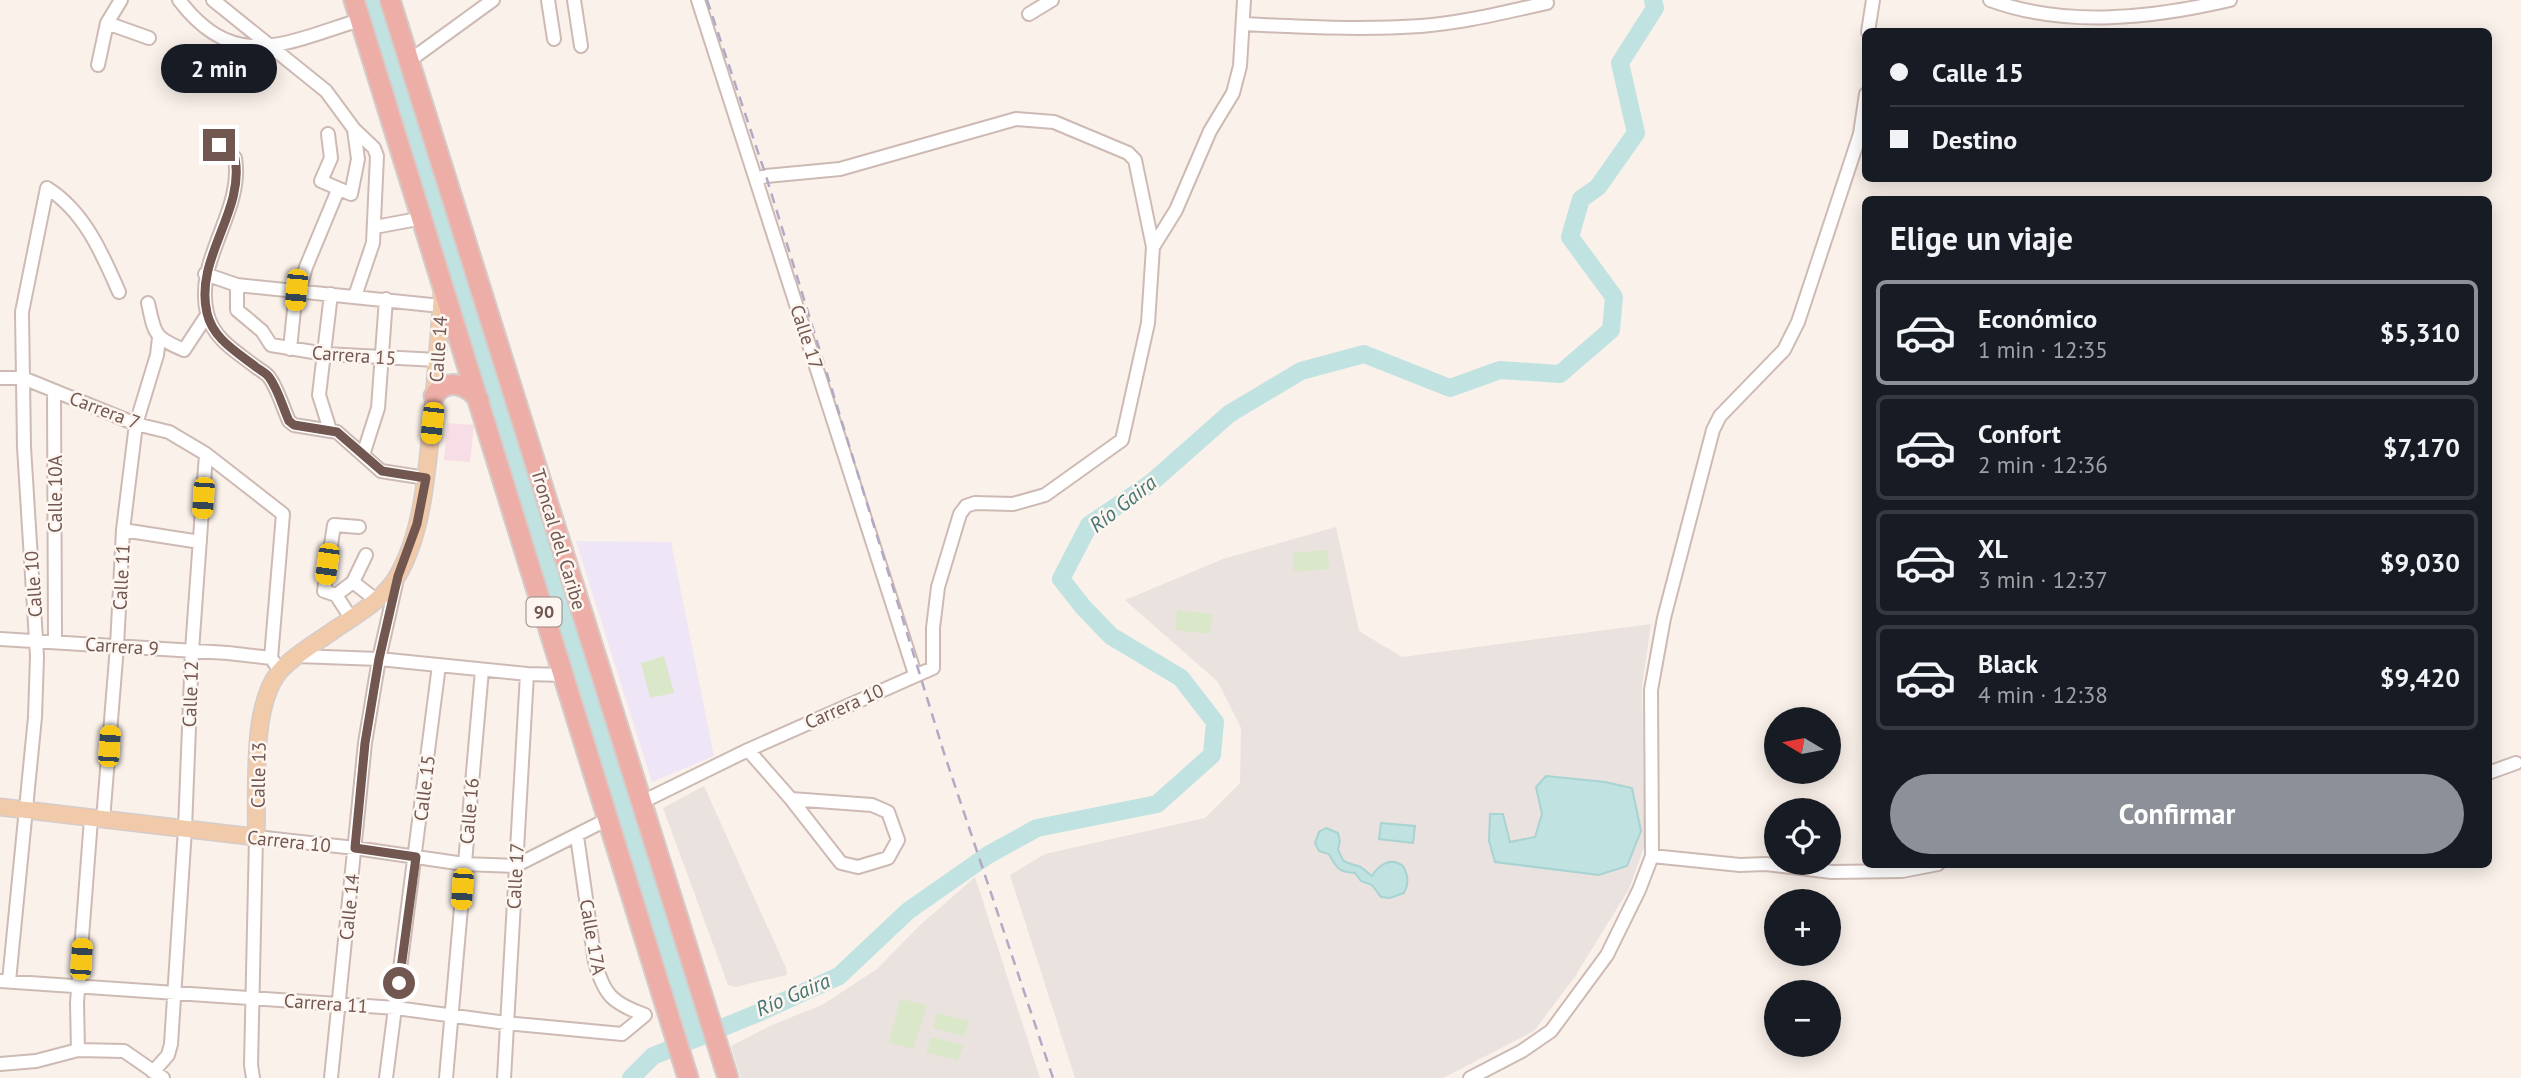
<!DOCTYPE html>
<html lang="es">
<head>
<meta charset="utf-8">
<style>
	:root { --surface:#171b24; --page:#242831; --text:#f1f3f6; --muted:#9ea1a6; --line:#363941; --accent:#8c9099 }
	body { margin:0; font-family:"PT Sans",sans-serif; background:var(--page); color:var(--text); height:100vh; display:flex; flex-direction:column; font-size:26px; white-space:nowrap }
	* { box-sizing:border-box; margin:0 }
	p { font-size:23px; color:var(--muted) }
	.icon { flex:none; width:38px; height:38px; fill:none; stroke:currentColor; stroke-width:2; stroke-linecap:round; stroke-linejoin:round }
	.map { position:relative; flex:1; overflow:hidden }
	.drawer { position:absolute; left:1862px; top:196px; width:630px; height:672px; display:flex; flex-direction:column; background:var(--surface); border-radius:10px; box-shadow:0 4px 18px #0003 }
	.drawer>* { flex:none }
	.banner { position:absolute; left:1862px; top:28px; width:630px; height:154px; border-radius:10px; box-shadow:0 4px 18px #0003; display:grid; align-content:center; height:154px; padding:0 28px; background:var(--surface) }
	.needle { width:46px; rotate:280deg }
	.tools { position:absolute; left:1764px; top:707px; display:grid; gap:14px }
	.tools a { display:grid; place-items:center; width:77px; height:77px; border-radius:50%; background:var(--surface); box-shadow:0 4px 18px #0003; font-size:35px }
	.end { position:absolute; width:32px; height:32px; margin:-16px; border:9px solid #725650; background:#fff; box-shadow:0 0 0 4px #fff }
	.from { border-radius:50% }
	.bubble { position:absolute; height:49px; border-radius:24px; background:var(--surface); box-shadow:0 4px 18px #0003; font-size:23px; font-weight:700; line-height:49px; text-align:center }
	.car { position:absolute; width:21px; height:42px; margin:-21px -10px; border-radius:9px; box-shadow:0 0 5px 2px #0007; background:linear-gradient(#f5c518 24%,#345 0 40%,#f5c518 0 76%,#345 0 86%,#f5c518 0) }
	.banner b { display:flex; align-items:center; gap:24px; height:66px; font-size:26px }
	.banner b+b { border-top:2px solid var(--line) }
	.banner i { width:18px; height:18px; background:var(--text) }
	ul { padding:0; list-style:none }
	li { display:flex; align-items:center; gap:21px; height:105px; margin:0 14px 10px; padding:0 14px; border:4px solid var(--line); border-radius:10px }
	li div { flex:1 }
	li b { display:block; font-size:26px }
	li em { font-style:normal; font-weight:700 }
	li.on { border-color:var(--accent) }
	li>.icon { width:63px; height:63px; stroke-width:1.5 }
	h2 { padding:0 28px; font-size:32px; line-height:84px }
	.primary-button { display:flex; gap:14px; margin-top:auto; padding:14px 28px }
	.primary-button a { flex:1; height:80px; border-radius:42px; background:var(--accent); color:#fff; font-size:28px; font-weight:700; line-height:80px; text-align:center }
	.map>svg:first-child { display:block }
	.industrial { fill:#eae2df }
	.education { fill:#eee6f7 }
	.medical { fill:#f7dee6 }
	.green { fill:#dbe7c9 }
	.water { fill:#c0e2e1; stroke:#a7d3d2; stroke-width:2 }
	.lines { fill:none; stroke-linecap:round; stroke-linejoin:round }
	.river { stroke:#c0e2e1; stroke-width:18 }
	.minor-casing { stroke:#cebab4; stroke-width:16 }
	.major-casing { stroke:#d5ccca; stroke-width:19 }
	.highway-casing { stroke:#d5ccca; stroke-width:23 }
	.minor { stroke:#fff; stroke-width:12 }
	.major { stroke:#f1caaa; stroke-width:16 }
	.highway { stroke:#edaea8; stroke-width:19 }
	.rail { stroke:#b2a9c4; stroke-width:2.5; stroke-dasharray:10 7; stroke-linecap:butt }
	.route { stroke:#725650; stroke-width:9 }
	.labels { text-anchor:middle; stroke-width:5; stroke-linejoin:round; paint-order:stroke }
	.shield { fill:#fdf6f0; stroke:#9c8680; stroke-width:2 }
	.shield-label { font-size:18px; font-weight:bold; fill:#725650 }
	.street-label { font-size:19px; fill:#725650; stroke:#fdf6f0 }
	.water-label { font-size:21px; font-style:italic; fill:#457675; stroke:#fdf6f0 }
</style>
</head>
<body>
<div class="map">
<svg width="2521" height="1078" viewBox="0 0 2521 1078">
	<rect width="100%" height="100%" fill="#faf1ea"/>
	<path class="industrial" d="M 1336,527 L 1359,631 L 1402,657 L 1651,624 L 1642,687 L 1645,844 L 1629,889 L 1574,978 L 1534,1031 L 1443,1078 L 1075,1078 L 1010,875 L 1045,854 L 1205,818 L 1240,783 L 1241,728 L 1218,682 L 1125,600 L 1223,559 Z
		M 704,786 L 786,968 L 787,975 L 735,987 L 728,985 L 663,808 Z
		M 975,877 L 1040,1078 L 741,1078 L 731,1046 L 772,1025 L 822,1005 L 877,969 L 919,926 Z"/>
	<path class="education" d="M 576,541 L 671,542 L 714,756 L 652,782 Z"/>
	<path class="medical" d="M 447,423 L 474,425 L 470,462 L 444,460 Z"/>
	<path class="green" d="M 1328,550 L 1329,569 L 1293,572 L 1293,553 Z
		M 1177,610 L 1213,614 L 1209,634 L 1175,630 Z
		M 664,656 L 674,693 L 650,698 L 641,663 Z
		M 900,999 L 927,1005 L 913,1049 L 889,1042 Z
		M 937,1013 L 969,1021 L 964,1036 L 933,1028 Z
		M 931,1037 L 963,1045 L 958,1060 L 926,1053 Z"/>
	<path class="water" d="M 1546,776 L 1605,782 L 1632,788 L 1641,831 L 1627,866 L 1599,875 L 1495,862 L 1489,841 L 1490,814 L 1503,814 L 1510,842 L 1535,837 L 1542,814 L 1536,787 Z
		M 1381,823 L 1415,826 L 1413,843 L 1379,839 Z
		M 1326,828 L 1338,833 L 1340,841 L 1338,849 C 1344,865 1344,861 1358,866 C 1363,867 1367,873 1372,876 C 1379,864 1391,857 1403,866 C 1409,876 1409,884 1404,893 L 1390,898 L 1381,897 L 1372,885 L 1361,881 L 1355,873 C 1339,872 1337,869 1329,854 L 1319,851 L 1315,843 L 1319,832 Z"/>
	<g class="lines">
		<path class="river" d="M 369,0 L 697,1038 L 706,1035
			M 631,1078 L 653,1056 L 758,1013 L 839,976 L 908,911 L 988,855 L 1037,828 L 1157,804 L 1212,755 L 1215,722 L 1181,678 L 1111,636 L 1083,607 L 1061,579 L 1089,525 L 1151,483 L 1229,414 L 1301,371 L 1364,354 L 1450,388 L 1500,370 L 1560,374 L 1611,330 L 1614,297 L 1570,237 L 1581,199 L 1598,187 L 1636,133 L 1620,63 L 1655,8 L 1653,0"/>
		<defs>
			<path id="minor" d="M 179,0 C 235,74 287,42 360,20
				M 213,0 L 326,91 L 354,129 L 374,148 L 377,156 L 373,243 L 355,296
				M 548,0 L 554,39
				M 574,0 L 581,46
				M 698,0 L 915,674
				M 1990,0 C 2066,28 2153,18 2230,0
				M 1029,14 L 1052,0
				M 107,23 L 149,38
				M 1244,24 C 1302,27 1362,30 1421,26 C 1463,23 1505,12 1547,3
				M 1868,32 L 1873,0
				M 409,61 L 493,0
				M 98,65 L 107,23 L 121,0
				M 328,134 L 331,158 L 321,181 L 351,194 L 358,159 L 354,130
				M 219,145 L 235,158 C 244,212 194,258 207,313 C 213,339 237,352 256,367 C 260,370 266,373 269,377 C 278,389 283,408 289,421 L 294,425 L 337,432 L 381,471 L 426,478
				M 757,179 L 766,176 L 840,169 L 1016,119 L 1054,122 L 1128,153 L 1135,160 L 1153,247
				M 375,227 L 423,218
				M 205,274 L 237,285 L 441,306
				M 237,285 L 237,310 L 262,331 L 271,345 L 325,354 L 437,360
				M 299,291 L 306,267 L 338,190
				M 148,303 C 155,334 153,337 184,350 L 207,315
				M 290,349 L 296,290
				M 0,378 L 23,378 L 136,424 L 169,432 L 206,454 L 283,514 L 271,658
				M 54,391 L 55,640
				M 330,430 L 319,395 L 331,294
				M 363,455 L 378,408 L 386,299
				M 359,527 L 334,525 L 324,591 L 336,595 L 353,582 L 366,555
				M 123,530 L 200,542
				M 353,582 L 376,600
				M 336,595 L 351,618
				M 0,639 L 228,653 L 271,658 L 276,665
				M 297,656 L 379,659 L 527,674 L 564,675
				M 748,750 L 791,799 L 841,863 L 858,867 L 888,858 L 898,840 L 888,812 L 872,805 L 791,799
				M 2488,773 L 2516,763
				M 642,802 L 748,750 L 933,668 L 933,628 L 938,587 L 960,514 L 966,506 L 975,503 L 1013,504 L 1045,495 L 1122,440 L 1148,323 L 1153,247 L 1176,210 L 1210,131 L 1233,93 L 1240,66 L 1244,0
				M 103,820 L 117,646 L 123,530 L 136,424 L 157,355 L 159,338
				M 1652,856 L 1740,865 L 1766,864 L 1832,872 L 1902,871 L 1938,864
				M 0,981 L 396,1008 L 506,1023 L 622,1034 L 645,1015 C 612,1003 604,995 595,962 L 577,836
				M 9,981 L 35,717 L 37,656 L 24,447 L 22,312 L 47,188 C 84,211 102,253 119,292
				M 78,1050 L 77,1003 L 91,819
				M 0,1064 L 36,1061 L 78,1050 L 124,1051 L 163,1078
				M 153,1072 L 168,1055 L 171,1044 L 185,829 L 192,651 L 206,454
				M 253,1078 L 251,1065 L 256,837 L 355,848 L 464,864 L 515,866 L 608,819
				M 331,1078 L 365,743 L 379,659 L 397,579
				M 386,1078 L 439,665
				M 446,1078 L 482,670
				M 504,1078 L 527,674
				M 1470,1078 L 1522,1051 L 1551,1031 L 1607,955 L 1639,890 L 1652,856 L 1651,690 L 1664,618 L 1713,430 L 1720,416 L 1784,350 L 1798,322 L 1860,134 L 1866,94"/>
			<path id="major" d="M 0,807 L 256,837 C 258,791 250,708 279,672 C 294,655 316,643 334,630 C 356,615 385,599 398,575 C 422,533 426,478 431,431 C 435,385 439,339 442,293"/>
			<path id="highway" d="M 354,0 L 688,1078
				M 390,0 L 728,1078
				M 434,396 C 447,377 467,384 479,400"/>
		</defs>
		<use href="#minor" class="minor-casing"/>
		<use href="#major" class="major-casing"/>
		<use href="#highway" class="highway-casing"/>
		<use href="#minor" class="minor"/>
		<use href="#major" class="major"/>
		<use href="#highway" class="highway"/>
		<path class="rail" d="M 707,0 L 766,176 L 944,753 L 1053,1078"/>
	</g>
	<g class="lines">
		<path class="route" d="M 219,145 L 235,158 C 245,212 194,258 207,313 C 213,339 237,352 256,367 C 260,370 266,373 269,377 C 278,389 283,408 289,421 L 294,425 L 337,432 L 382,471 L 426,478 L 417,524 L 398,576 L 379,659 L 365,743 L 355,848 L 416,857 L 399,983"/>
	</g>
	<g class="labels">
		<rect class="shield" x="526.5" y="597.5" width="35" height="29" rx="5"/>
		<g class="shield-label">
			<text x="544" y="618">90</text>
		</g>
		<g class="street-label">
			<text transform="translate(807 337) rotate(72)" y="7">Calle 17</text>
			<text transform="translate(438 349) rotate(-86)" y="7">Calle 14</text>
			<text transform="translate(354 355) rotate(4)" y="7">Carrera 15</text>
			<text transform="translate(105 410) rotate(21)" y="7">Carrera 7</text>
			<text transform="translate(55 494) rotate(-90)" y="7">Calle 10A</text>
			<text transform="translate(559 539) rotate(73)" y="7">Troncal del Caribe</text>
			<text transform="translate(121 577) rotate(-87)" y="7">Calle 11</text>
			<text transform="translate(33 584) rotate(-94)" y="7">Calle 10</text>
			<text transform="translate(122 646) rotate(4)" y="7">Carrera 9</text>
			<text transform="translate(190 694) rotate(-88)" y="7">Calle 12</text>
			<text transform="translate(844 706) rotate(-24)" y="7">Carrera 10</text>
			<text transform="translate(258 775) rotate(-89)" y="7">Calle 13</text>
			<text transform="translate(424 788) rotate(-83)" y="7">Calle 15</text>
			<text transform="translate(469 811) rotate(-85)" y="7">Calle 16</text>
			<text transform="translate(289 841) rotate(6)" y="7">Carrera 10</text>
			<text transform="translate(515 876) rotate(-87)" y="7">Calle 17</text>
			<text transform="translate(349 907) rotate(-84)" y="7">Calle 14</text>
			<text transform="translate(593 937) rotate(80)" y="7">Calle 17A</text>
			<text transform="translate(326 1003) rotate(4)" y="7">Carrera 11</text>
		</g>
		<g class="water-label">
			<text transform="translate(1123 504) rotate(-38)" y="7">Río Gaira</text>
			<text transform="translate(793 995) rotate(-23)" y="7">Río Gaira</text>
		</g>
	</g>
</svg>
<div class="tools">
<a><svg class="needle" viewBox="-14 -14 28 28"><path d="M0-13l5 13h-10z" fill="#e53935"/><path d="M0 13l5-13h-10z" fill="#9ea1a6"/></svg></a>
<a><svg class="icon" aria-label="locate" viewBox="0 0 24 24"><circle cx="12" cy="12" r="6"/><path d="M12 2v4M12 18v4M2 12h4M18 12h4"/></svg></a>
<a>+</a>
<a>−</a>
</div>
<i class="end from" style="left:399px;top:983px"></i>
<i class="end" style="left:219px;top:145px"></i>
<div class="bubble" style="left:161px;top:44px;width:116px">2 min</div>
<i class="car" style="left:296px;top:290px;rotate:185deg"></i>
<i class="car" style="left:432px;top:423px;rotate:186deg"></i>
<i class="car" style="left:203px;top:498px;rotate:184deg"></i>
<i class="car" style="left:327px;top:564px;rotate:188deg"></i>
<i class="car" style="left:109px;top:746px;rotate:4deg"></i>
<i class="car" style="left:462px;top:889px;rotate:184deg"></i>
<i class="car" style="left:81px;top:959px;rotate:4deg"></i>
<div class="banner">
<b><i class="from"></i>Calle 15</b>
<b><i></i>Destino</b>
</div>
<section class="drawer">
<h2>Elige un viaje</h2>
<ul>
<li class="on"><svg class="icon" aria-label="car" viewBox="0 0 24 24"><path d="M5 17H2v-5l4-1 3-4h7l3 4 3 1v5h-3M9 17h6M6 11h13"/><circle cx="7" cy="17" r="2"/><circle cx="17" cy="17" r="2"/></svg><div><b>Económico</b><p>1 min · 12:35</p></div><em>$5,310</em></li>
<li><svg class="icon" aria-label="car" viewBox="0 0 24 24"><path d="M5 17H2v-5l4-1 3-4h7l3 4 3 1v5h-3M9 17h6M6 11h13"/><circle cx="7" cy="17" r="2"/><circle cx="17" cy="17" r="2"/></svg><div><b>Confort</b><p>2 min · 12:36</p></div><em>$7,170</em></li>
<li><svg class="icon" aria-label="car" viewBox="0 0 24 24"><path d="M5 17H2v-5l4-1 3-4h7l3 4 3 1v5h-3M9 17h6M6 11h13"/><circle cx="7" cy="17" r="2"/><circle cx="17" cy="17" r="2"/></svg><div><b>XL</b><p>3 min · 12:37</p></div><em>$9,030</em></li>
<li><svg class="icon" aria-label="car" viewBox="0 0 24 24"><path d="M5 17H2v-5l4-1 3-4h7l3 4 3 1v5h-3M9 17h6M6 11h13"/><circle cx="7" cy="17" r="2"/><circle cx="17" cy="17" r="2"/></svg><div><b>Black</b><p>4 min · 12:38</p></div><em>$9,420</em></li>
</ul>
<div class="primary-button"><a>Confirmar</a></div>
</section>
</div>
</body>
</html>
